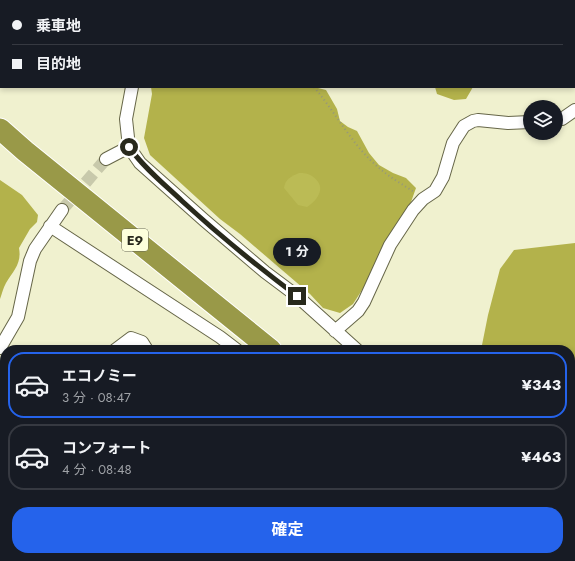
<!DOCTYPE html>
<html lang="ja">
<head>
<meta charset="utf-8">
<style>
	:root { --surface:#171b24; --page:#20242c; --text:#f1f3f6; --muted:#9ea1a6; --line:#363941; --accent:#2563eb }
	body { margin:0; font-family:Jost,"Noto Sans JP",sans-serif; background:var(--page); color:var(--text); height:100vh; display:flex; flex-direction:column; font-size:15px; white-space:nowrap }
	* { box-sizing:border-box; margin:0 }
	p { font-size:13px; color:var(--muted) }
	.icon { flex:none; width:22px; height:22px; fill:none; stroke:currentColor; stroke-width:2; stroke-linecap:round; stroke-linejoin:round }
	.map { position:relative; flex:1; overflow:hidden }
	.drawer { position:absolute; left:0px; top:345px; width:575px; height:216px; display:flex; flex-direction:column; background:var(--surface); border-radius:16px 16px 0 0; box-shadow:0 2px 6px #0003 }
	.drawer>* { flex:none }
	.guide { position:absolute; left:0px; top:0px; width:575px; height:88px; box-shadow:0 2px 6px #0003; display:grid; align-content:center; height:88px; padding:0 12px; background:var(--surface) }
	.fabs { position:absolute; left:523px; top:100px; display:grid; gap:8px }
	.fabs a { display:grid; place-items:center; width:40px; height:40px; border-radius:50%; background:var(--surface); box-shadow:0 2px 6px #0003; font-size:20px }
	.end { position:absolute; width:18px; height:18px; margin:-9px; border:5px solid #28291c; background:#fff; box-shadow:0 0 0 2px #fff }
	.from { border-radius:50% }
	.bubble { position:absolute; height:28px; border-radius:14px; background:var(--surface); box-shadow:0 2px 6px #0003; font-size:13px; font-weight:700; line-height:28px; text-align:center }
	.guide b { display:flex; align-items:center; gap:14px; height:38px; font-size:15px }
	.guide b+b { border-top:1px solid var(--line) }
	.guide i { width:10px; height:10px; background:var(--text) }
	ul { padding:7px 0 0; list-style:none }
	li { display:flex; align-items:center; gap:12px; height:66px; margin:0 8px 6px; padding:0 4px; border:2px solid var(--line); border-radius:16px }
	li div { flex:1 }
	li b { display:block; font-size:15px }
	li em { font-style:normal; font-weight:700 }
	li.on { border-color:var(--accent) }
	li>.icon { width:36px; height:36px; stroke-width:1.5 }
	.button { display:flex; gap:8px; margin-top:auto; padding:8px 12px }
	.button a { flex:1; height:46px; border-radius:16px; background:var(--accent); color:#fff; font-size:16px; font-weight:700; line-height:46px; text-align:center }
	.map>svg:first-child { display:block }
	.forest { fill:#b3b24b }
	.water { fill:#bb5 }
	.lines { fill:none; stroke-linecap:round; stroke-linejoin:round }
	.stream { stroke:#bb5; stroke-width:3.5 }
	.minor-tunnel { stroke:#c8c9ab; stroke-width:12; stroke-dasharray:12 6; stroke-linecap:butt }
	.minor-casing { stroke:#666648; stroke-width:14 }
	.motorway-casing { stroke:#fff; stroke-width:23 }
	.path { stroke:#95967e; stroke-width:2; stroke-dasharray:1 3; stroke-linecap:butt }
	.minor { stroke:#fff; stroke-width:12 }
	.motorway { stroke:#999948; stroke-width:21 }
	.route { stroke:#28291c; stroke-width:5 }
	.labels { text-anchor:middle; stroke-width:3; stroke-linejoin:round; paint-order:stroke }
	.shield { fill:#fdffdc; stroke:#686956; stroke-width:1 }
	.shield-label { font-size:13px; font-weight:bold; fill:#28291c }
</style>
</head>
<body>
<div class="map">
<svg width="575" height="561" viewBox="0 0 575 561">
	<rect width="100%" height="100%" fill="#f0f1cf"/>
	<path class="forest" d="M 119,0 L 232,0 L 232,1 Z
		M 317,0 L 575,0 L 575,70 L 574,1 Z
		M 151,87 L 314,87 L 326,90 L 337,109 L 340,121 L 348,127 L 357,131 L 369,153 L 379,165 L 393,173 L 406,178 L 416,188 L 411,202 L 373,273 L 353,304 L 340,313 L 323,308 L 310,294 L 240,234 L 220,219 L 150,155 L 144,138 L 152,94 Z
		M 435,87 L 473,87 L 466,99 L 454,100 L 437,94 Z
		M 0,180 L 22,195 L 38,215 L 37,222 L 30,229 L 19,248 C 22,264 13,271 6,283 C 3,288 2,294 0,299 Z
		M 575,243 L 575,474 L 570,473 L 570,350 L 481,350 L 488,315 L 500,269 L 514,250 Z
		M 0,514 L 5,518 L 5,541 L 0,541 Z
		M 36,556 L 129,556 L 133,561 L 36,561 Z
		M 203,556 L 439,556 L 445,561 L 198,561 Z"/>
	<path class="water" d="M 299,173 C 304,173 307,173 312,176 C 327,186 319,199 307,207 L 298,205 L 284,188 C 285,179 292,176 299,173 Z"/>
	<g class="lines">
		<path class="stream" d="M 264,0 L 264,1"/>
		<path class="minor-tunnel" d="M 62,210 L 106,159"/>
		<defs>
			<path id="minor" d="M 113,0 L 113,1
				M 556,119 L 562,119 L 575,110
				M 129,147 L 140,163 L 204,220 L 265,272 L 297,296 L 357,350
				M 106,159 L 129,147 L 126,119 L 132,87
				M 50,226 L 220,337 L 237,350
				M 335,331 L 358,311 L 364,302 L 390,245 L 413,210 L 423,199 L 435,191 L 443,177 L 453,143 L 464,126 L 473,121 L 478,120 L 508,123 L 530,122
				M 0,348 L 18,317 L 30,261 L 35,249 L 62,210
				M 115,350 L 131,338 L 142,342 L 147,350
				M 0,429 L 5,438
				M 570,538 L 575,543
				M 137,556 L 141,561
				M 450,556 L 455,561"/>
			<path id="motorway" d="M 0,129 L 25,151 L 271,350
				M 504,556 L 510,561"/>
		</defs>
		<use href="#minor" class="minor-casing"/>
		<use href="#motorway" class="motorway-casing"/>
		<path class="path" d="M 244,0 L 245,1
			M 314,87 C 336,113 352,145 378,167 C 389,177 402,184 414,192"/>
		<use href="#minor" class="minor"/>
		<use href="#motorway" class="motorway"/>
	</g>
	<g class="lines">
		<path class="route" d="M 129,147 C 144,168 164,184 182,201 C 219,235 257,266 297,296"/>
	</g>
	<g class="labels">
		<rect class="shield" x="122" y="229" width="26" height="22" rx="3"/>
		<g class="shield-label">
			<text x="135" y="245">E9</text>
		</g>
	</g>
</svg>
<div class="fabs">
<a><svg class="icon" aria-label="layers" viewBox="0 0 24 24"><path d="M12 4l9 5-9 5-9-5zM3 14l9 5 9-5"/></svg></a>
</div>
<i class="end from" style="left:129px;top:147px"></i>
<i class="end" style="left:297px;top:296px"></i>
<div class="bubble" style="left:273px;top:238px;width:48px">1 分</div>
<div class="guide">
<b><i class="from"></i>乗車地</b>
<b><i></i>目的地</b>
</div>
<section class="drawer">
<ul>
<li class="on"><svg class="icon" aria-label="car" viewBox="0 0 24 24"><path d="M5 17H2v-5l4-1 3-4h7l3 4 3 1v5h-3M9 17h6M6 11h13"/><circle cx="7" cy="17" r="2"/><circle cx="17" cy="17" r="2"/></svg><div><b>エコノミー</b><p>3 分 · 08:47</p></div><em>¥343</em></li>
<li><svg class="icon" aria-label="car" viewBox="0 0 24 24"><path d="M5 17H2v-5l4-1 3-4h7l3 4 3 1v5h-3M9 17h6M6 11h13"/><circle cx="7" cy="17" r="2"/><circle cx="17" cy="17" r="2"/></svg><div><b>コンフォート</b><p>4 分 · 08:48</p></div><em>¥463</em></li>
</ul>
<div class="button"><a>確定</a></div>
</section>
</div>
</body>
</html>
